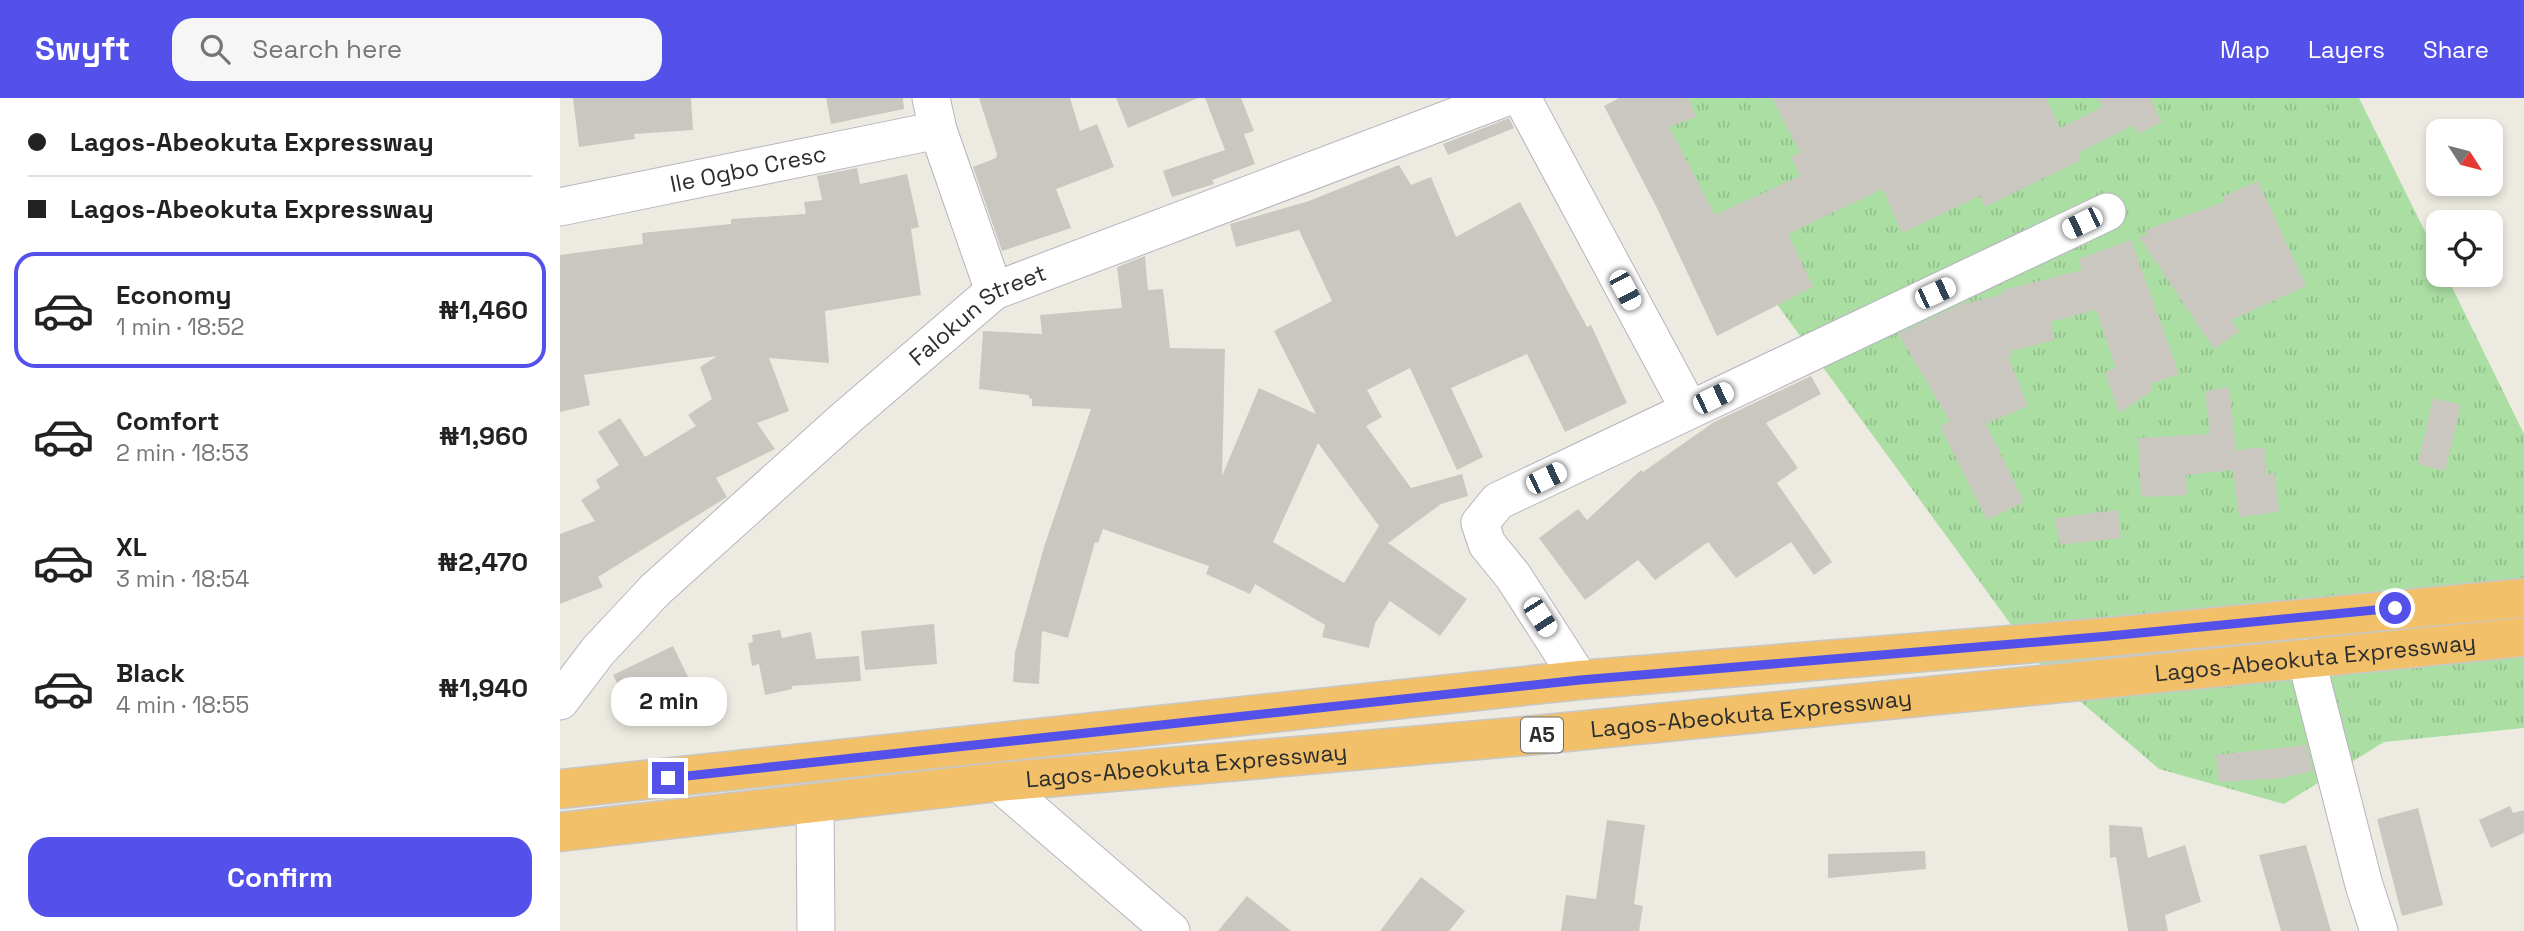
<!DOCTYPE html>
<html lang="en">
<head>
<meta charset="utf-8">
<style>
	:root { --surface:#fff; --page:#f6f6f6; --text:#222; --muted:#767676; --line:#e0e0e0; --accent:#5451eb }
	body { margin:0; font-family:"Space Grotesk",sans-serif; background:var(--page); color:var(--text); height:100vh; display:flex; flex-direction:column; font-size:26px; white-space:nowrap }
	* { box-sizing:border-box; margin:0 }
	p { font-size:23px; color:var(--muted) }
	.icon { flex:none; width:38px; height:38px; fill:none; stroke:currentColor; stroke-width:2; stroke-linecap:round; stroke-linejoin:round }
	.map { position:relative; flex:1; overflow:hidden }
	.sheet { display:flex; flex-direction:column; background:var(--surface); width:560px }
	.sheet>* { flex:none }
	.banner { display:grid; align-content:center; height:154px; padding:0 28px; background:var(--surface) }
	.needle { width:46px; rotate:126deg }
	.tools { position:absolute; left:1866px; top:21px; display:grid; gap:14px }
	.tools a { display:grid; place-items:center; width:77px; height:77px; border-radius:14px; background:var(--surface); box-shadow:0 4px 10px #0003; font-size:35px }
	.end { position:absolute; width:32px; height:32px; margin:-16px; border:9px solid #5451eb; background:#fff; box-shadow:0 0 0 4px #fff }
	.from { border-radius:50% }
	.bubble { position:absolute; height:49px; border-radius:21px; background:var(--surface); box-shadow:0 4px 10px #0003; font-size:23px; font-weight:700; line-height:49px; text-align:center }
	.car { position:absolute; width:21px; height:42px; margin:-21px -10px; border-radius:9px; box-shadow:0 0 5px 2px #0007; background:linear-gradient(#fff 24%,#345 0 40%,#fff 0 76%,#345 0 86%,#fff 0) }
	.banner b { display:flex; align-items:center; gap:24px; height:66px; font-size:26px }
	.banner b+b { border-top:2px solid var(--line) }
	.banner i { width:18px; height:18px; background:var(--text) }
	ul { padding:0; list-style:none }
	li { display:flex; align-items:center; gap:21px; height:116px; margin:0 14px 10px; padding:0 14px; border:4px solid transparent; border-radius:21px }
	li div { flex:1 }
	li b { display:block; font-size:26px }
	li em { font-style:normal; font-weight:700 }
	li.on { border-color:var(--accent) }
	li>.icon { width:63px; height:63px; stroke-width:1.5 }
	.action { display:flex; gap:14px; margin-top:auto; padding:14px 28px }
	.action a { flex:1; height:80px; border-radius:21px; background:var(--accent); color:#fff; font-size:28px; font-weight:700; line-height:80px; text-align:center }
	header { display:flex; align-items:center; gap:42px; box-sizing:border-box; height:98px; padding:0 35px; background:var(--accent); color:#fff }
	header strong { font-size:33px }
	nav { display:flex; gap:38px; margin-inline-start:auto; font-size:24px }
	.search { width:490px; height:63px; background:var(--page); display:flex; align-items:center; gap:18px; box-sizing:border-box; padding:0 24px; border-radius:21px; color:var(--muted); font-size:26px }
	main { display:flex; flex:1; min-height:0 }
	.map>svg:first-child { display:block }
	.grass { fill:url(#grass-tufts) }
	.building { fill:#c9c7c0; fill-rule:evenodd }
	.lines { fill:none; stroke-linecap:round; stroke-linejoin:round }
	.minor-casing { stroke:#b5b4bf; stroke-width:39 }
	.highway-casing { stroke:#c8c8c8; stroke-width:41 }
	.minor { stroke:#fff; stroke-width:37 }
	.highway { stroke:#f1c069; stroke-width:38 }
	.route { stroke:#5451eb; stroke-width:9 }
	.labels { text-anchor:middle; stroke-width:7; stroke-linejoin:round; paint-order:stroke }
	.shield { fill:#fff; stroke:#6c6c6c; stroke-width:2 }
	.shield-label { font-size:21px; font-weight:bold; fill:#2d2d2d }
	.street-label { font-size:23px; fill:#2d2d2d; stroke:#fff }
</style>
</head>
<body>
<header>
<strong>Swyft</strong>
<div class="search"><svg class="icon" aria-label="search" viewBox="0 0 24 24"><circle cx="10" cy="10" r="6"/><path d="M15 15l6 6"/></svg>Search here</div>
<nav><a>Map</a><a>Layers</a><a>Share</a></nav>
</header>
<main>
<section class="sheet">
<div class="banner">
<b><i class="from"></i>Lagos-Abeokuta Expressway</b>
<b><i></i>Lagos-Abeokuta Expressway</b>
</div>
<ul>
<li class="on"><svg class="icon" aria-label="car" viewBox="0 0 24 24"><path d="M5 17H2v-5l4-1 3-4h7l3 4 3 1v5h-3M9 17h6M6 11h13"/><circle cx="7" cy="17" r="2"/><circle cx="17" cy="17" r="2"/></svg><div><b>Economy</b><p>1 min · 18:52</p></div><em>₦1,460</em></li>
<li><svg class="icon" aria-label="car" viewBox="0 0 24 24"><path d="M5 17H2v-5l4-1 3-4h7l3 4 3 1v5h-3M9 17h6M6 11h13"/><circle cx="7" cy="17" r="2"/><circle cx="17" cy="17" r="2"/></svg><div><b>Comfort</b><p>2 min · 18:53</p></div><em>₦1,960</em></li>
<li><svg class="icon" aria-label="car" viewBox="0 0 24 24"><path d="M5 17H2v-5l4-1 3-4h7l3 4 3 1v5h-3M9 17h6M6 11h13"/><circle cx="7" cy="17" r="2"/><circle cx="17" cy="17" r="2"/></svg><div><b>XL</b><p>3 min · 18:54</p></div><em>₦2,470</em></li>
<li><svg class="icon" aria-label="car" viewBox="0 0 24 24"><path d="M5 17H2v-5l4-1 3-4h7l3 4 3 1v5h-3M9 17h6M6 11h13"/><circle cx="7" cy="17" r="2"/><circle cx="17" cy="17" r="2"/></svg><div><b>Black</b><p>4 min · 18:55</p></div><em>₦1,940</em></li>
</ul>
<div class="action"><a>Confirm</a></div>
</section>
<div class="map">
<svg width="1964" height="833" viewBox="0 0 1964 833">
	<defs>
		<pattern id="grass-tufts" width="24" height="20" patternUnits="userSpaceOnUse" patternTransform="scale(1.75)"><rect width="24" height="20" fill="#abdea3"/><path d="M3 7l-1-3M5 7V3M7 7l1-3M15 17l-1-3M17 17v-4M19 17l1-3" fill="none" stroke="#93bf8d"/></pattern>
	</defs>
	<rect width="100%" height="100%" fill="#edebe1"/>
	<path class="grass" d="M 1066,0 L 1799,0 L 1878,160 L 1878,177 L 1886,177 L 1964,336 L 1964,630 L 1824,644 L 1724,706 L 1599,671 L 1485,573 Z"/>
	<path class="building" d="M 13,0 L 131,0 L 133,32 L 74,36 L 75,41 L 19,49 Z
		M 266,0 L 343,0 L 344,11 L 271,26 Z
		M 419,0 L 510,0 L 520,33 L 537,26 L 554,69 L 496,91 L 511,130 L 442,153 L 413,69 L 436,60 L 437,56 Z
		M 556,0 L 638,0 L 568,30 Z
		M 645,0 L 681,0 L 694,33 L 684,36 L 695,66 L 652,82 L 654,86 L 612,99 L 603,73 L 665,52 Z
		M 1059,0 L 1129,0 L 1136,19 L 1109,29 L 1155,117 L 1240,78 L 1231,59 L 1240,55 L 1212,0 L 1486,0 L 1500,30 L 1542,9 L 1538,0 L 1590,0 L 1602,24 L 1578,36 L 1574,27 L 1518,55 L 1521,62 L 1425,109 L 1420,98 L 1342,135 L 1323,91 L 1228,136 L 1253,189 L 1157,238 L 1098,112 L 1044,8 Z
		M 949,20 L 954,30 L 888,57 L 883,46 Z
		M 839,67 L 851,87 L 871,79 L 896,139 L 960,104 L 1027,229 L 1031,227 L 1067,305 L 1005,334 L 967,256 L 891,290 L 923,359 L 897,372 L 850,270 L 807,292 L 822,319 L 806,328 L 851,390 L 902,376 L 908,398 L 881,406 L 828,445 L 907,501 L 880,538 L 830,503 L 815,525 L 809,550 L 762,539 L 765,527 L 695,486 L 690,496 L 646,476 L 649,468 L 543,431 L 538,445 L 535,444 L 508,540 L 482,533 L 479,586 L 453,584 L 455,554 L 484,449 L 531,311 L 472,308 L 472,301 L 469,300 L 469,297 L 419,291 L 423,233 L 482,236 L 480,217 L 562,210 L 557,169 L 585,158 L 588,192 L 603,191 L 610,250 L 665,251 L 662,378 L 699,290 L 756,316 L 714,233 L 772,203 L 739,132 L 676,149 L 670,126 L 749,103 ZM 758,345 L 819,428 L 784,485 L 713,444 Z
		M 297,70 L 300,86 L 347,76 L 359,129 L 351,131 L 361,197 L 265,213 L 269,265 L 209,260 L 229,313 L 197,325 L 215,351 L 156,380 L 167,399 L 38,479 L 43,489 L 0,506 L 0,436 L 35,423 L 21,402 L 40,390 L 36,382 L 59,367 L 38,334 L 60,320 L 85,359 L 136,328 L 128,317 L 152,301 L 140,269 L 157,258 L 24,277 L 30,307 L 0,314 L 0,157 L 83,146 L 82,135 L 171,126 L 171,121 L 246,116 L 244,104 L 262,102 L 257,78 Z
		M 1698,83 L 1746,188 L 1671,222 L 1679,234 L 1654,251 L 1579,139 L 1588,136 L 1586,132 L 1664,104 L 1662,99 Z
		M 1571,142 L 1619,276 L 1590,286 L 1592,293 L 1559,315 L 1545,274 L 1556,270 L 1536,212 L 1490,224 L 1495,242 L 1451,253 L 1452,257 L 1448,258 L 1468,308 L 1426,326 L 1464,404 L 1427,422 L 1380,328 L 1390,323 L 1338,236 L 1399,207 L 1444,196 L 1443,192 L 1522,172 L 1518,161 Z
		M 1251,278 L 1261,296 L 1206,325 L 1238,370 L 1217,385 L 1272,464 L 1254,477 L 1231,444 L 1176,480 L 1148,444 L 1095,482 L 1078,462 L 1025,502 L 979,440 L 1018,411 L 1027,422 L 1081,372 L 1083,374 L 1154,324 Z
		M 1669,289 L 1676,352 L 1704,349 L 1707,376 L 1715,375 L 1719,414 L 1679,419 L 1673,372 L 1626,377 L 1627,397 L 1581,399 L 1578,340 L 1650,336 L 1645,293 Z
		M 1873,300 L 1901,307 L 1885,373 L 1858,366 Z
		M 1558,412 L 1561,440 L 1500,447 L 1495,420 Z
		M 374,526 L 377,566 L 305,572 L 301,533 Z
		M 220,532 L 222,540 L 251,534 L 256,561 L 299,558 L 301,583 L 232,588 L 232,591 L 205,597 L 199,566 L 192,568 L 188,545 L 193,544 L 192,537 Z
		M 113,548 L 130,583 L 70,612 L 53,577 Z
		M 1747,647 L 1753,673 L 1722,680 L 1659,684 L 1656,657 Z
		M 1950,708 L 1953,715 L 1964,712 L 1964,735 L 1931,750 L 1919,722 Z
		M 1858,710 L 1883,807 L 1842,818 L 1817,721 Z
		M 1047,722 L 1085,727 L 1074,806 L 1083,808 L 1079,833 L 1001,833 L 1006,797 L 1036,801 Z
		M 1549,727 L 1582,729 L 1588,760 L 1625,747 L 1641,804 L 1605,817 L 1608,833 L 1568,833 L 1556,759 L 1550,760 Z
		M 1746,747 L 1771,833 L 1721,833 L 1699,757 Z
		M 1365,753 L 1366,771 L 1268,780 L 1268,756 Z
		M 861,779 L 905,813 L 889,833 L 820,833 Z
		M 687,798 L 731,833 L 658,833 Z"/>
	<g class="lines">
		<defs>
			<g id="minor">
				<path d="M 371,0 L 378,32 L 434,193"/>
				<path d="M 962,0 L 1129,311"/>
				<path id="s1" d="M 0,109 L 378,32"/>
				<path d="M 1746,560 L 1804,787 L 1819,833"/>
				<path d="M 1020,582 L 953,478 L 927,446 L 920,425 L 938,403 L 1547,114"/>
				<path id="s2" d="M 0,603 L 38,553 L 95,492 L 286,320 L 434,193 L 944,0"/>
				<path d="M 438,684 L 611,833"/>
				<path d="M 255,706 L 256,833"/>
			</g>
			<g id="highway">
				<path d="M 0,691 L 1020,582 L 1549,539 L 1964,500"/>
				<path id="s3" d="M 0,734 L 438,684 L 976,637 L 1964,539"/>
			</g>
		</defs>
		<use href="#minor" class="minor-casing"/>
		<use href="#highway" class="highway-casing"/>
		<use href="#minor" class="minor"/>
		<use href="#highway" class="highway"/>
	</g>
	<g class="lines">
		<path class="route" d="M 108,680 L 1020,582 L 1549,538 L 1835,510"/>
	</g>
	<g class="labels">
		<rect class="shield" x="961" y="619.5" width="42" height="35" rx="5"/>
		<g class="shield-label">
			<text x="982" y="644">A5</text>
		</g>
		<g class="street-label">
			<text dy="8" stroke="none"><textPath href="#s1" startOffset="192">Ile Ogbo Cresc</textPath></text>
			<text dy="8" stroke="none"><textPath href="#s2" startOffset="572">Falokun Street</textPath></text>
			<text dy="8" stroke="none"><textPath href="#s3" startOffset="1764">Lagos-Abeokuta Expressway</textPath></text>
			<text dy="8" stroke="none"><textPath href="#s3" startOffset="1197">Lagos-Abeokuta Expressway</textPath></text>
			<text dy="8" stroke="none"><textPath href="#s3" startOffset="630">Lagos-Abeokuta Expressway</textPath></text>
		</g>
	</g>
</svg>
<div class="tools">
<a><svg class="needle" viewBox="-14 -14 28 28"><path d="M0-13l5 13h-10z" fill="#e53935"/><path d="M0 13l5-13h-10z" fill="#767676"/></svg></a>
<a><svg class="icon" aria-label="locate" viewBox="0 0 24 24"><circle cx="12" cy="12" r="6"/><path d="M12 2v4M12 18v4M2 12h4M18 12h4"/></svg></a>
</div>
<i class="end from" style="left:1835px;top:510px"></i>
<i class="end" style="left:108px;top:680px"></i>
<div class="bubble" style="left:51px;top:579px;width:116px">2 min</div>
<i class="car" style="left:1522px;top:125px;rotate:244deg"></i>
<i class="car" style="left:1065px;top:192px;rotate:152deg"></i>
<i class="car" style="left:1375px;top:195px;rotate:65deg"></i>
<i class="car" style="left:1153px;top:300px;rotate:64deg"></i>
<i class="car" style="left:986px;top:380px;rotate:64deg"></i>
<i class="car" style="left:980px;top:519px;rotate:147deg"></i>
</div>
</main>
</body>
</html>
